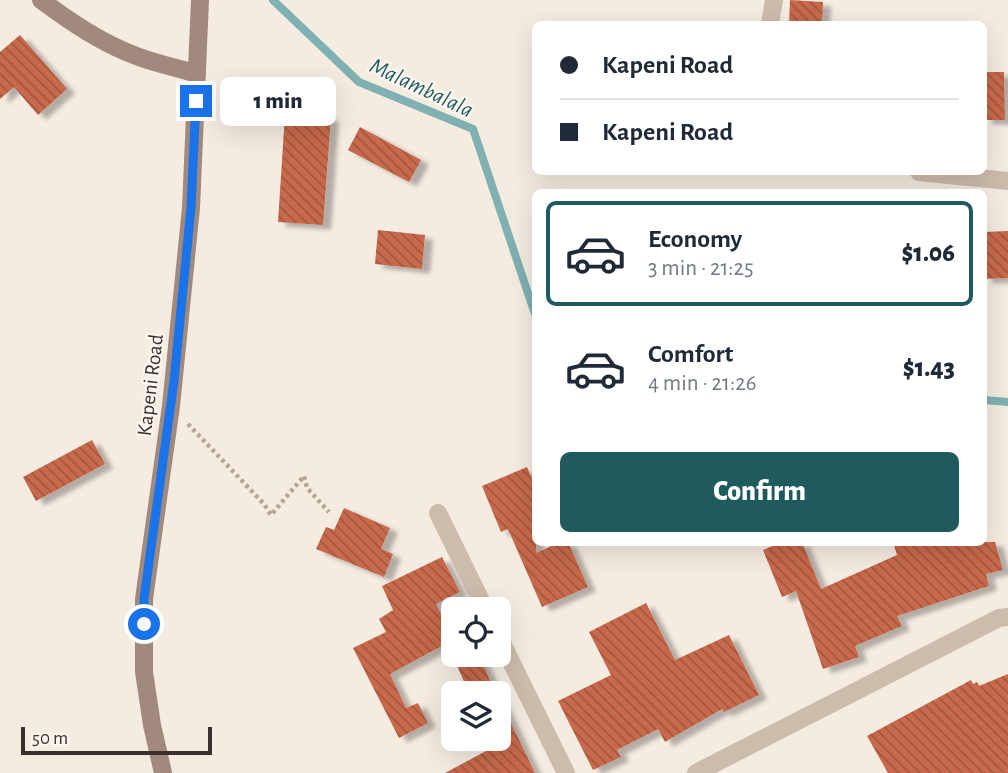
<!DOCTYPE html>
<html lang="en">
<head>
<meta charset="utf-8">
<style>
	:root { --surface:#fff; --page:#f2f2f3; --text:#1f2937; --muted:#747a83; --line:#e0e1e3; --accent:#1f5a5e }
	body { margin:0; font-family:"Alegreya Sans",sans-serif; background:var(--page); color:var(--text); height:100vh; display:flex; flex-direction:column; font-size:26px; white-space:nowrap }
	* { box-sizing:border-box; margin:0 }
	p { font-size:23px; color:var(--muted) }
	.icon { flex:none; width:38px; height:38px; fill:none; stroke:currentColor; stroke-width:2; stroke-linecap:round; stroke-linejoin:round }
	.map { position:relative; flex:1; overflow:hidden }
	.drawer { position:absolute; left:532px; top:189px; width:455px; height:357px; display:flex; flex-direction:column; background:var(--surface); border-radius:10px; box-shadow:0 7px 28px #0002 }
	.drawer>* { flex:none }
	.guide { position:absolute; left:532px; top:21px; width:455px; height:154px; border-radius:10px; box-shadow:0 7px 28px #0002; display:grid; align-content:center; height:154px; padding:0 28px; background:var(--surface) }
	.tools { position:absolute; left:441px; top:597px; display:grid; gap:14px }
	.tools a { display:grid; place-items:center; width:70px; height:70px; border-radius:10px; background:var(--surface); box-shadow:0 7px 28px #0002; font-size:35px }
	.scale { position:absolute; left:21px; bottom:18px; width:191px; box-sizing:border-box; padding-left:7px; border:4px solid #3b302b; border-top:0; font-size:19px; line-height:24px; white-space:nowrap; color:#3b302b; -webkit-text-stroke:5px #fbf5ee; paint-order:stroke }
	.end { position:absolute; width:32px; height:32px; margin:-16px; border:9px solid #1a73e8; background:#fff; box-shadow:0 0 0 4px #fff }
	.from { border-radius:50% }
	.bubble { position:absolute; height:49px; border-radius:10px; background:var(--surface); box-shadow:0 7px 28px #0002; font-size:23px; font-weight:800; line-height:49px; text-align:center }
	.guide b { display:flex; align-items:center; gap:24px; height:66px; font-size:26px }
	.guide b+b { border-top:2px solid var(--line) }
	.guide i { width:18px; height:18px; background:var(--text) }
	ul { padding:12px 0 0; list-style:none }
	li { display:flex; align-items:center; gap:21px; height:105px; margin:0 14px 10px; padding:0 14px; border:4px solid transparent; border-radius:10px }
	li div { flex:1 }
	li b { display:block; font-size:26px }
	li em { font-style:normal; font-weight:800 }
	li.selected { border-color:var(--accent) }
	li>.icon { width:63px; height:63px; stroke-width:1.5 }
	.action { display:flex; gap:14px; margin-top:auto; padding:14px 28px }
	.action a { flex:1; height:80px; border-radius:10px; background:var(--accent); color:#fff; font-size:28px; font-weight:800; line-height:80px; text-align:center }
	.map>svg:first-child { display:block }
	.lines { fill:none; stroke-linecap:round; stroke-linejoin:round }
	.stream { stroke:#7fb0b2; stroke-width:8 }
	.building { fill:url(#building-back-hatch); filter:url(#shadow) }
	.path { stroke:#b9a596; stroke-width:4.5; stroke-dasharray:3.5 3.5; stroke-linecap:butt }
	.street { stroke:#cdbbac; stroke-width:18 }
	.secondary { stroke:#a18a7d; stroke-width:18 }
	.route { stroke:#1a73e8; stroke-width:9 }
	.labels { text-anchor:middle; stroke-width:5; stroke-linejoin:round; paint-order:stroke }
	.street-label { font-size:21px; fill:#3b302b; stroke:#fbf5ee }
	.water-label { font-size:23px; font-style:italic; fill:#1f5a5e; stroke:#fbf5ee }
</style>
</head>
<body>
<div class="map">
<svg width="1008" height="773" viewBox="0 0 1008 773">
	<defs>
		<pattern id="building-back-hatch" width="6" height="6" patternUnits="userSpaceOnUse" patternTransform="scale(1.75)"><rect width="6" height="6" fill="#c8694b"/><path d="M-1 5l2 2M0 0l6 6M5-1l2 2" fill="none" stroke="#a4573f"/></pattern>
		<filter id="shadow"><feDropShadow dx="8" dy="4.5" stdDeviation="2" flood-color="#0004"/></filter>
	</defs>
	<rect width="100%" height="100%" fill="#f4ebe1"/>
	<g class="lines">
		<path class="stream" d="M 273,0 L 359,82 L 473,129 L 536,317
			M 984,400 L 1008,402"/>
	</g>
	<path class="building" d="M 790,0 L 823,2 L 822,24 L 789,24 Z
		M 20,35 L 67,89 L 38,115 L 14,87 L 0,99 L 0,52 Z
		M 984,72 L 1004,72 L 1005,120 L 984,120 Z
		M 285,114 L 331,117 L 323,225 L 278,222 Z
		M 360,127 L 421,160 L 409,182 L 348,150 Z
		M 378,230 L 425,235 L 422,269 L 375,264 Z
		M 1008,231 L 1008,278 L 984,279 L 984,232 Z
		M 92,440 L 105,464 L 36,501 L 23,477 Z
		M 527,467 L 536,488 L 536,553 L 560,542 L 568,542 L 588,587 L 542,607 L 508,529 L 501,532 L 482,486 Z
		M 344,508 L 390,528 L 381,549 L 393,554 L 384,577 L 316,549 L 326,527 L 334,530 Z
		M 782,542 L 802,542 L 821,589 L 897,555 L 893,542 L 995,542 L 1003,570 L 986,574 L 989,586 L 897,616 L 902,626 L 855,646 L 859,657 L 823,669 L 796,591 L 782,597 L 763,550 Z
		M 442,557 L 460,592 L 436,604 L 453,636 L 453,640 L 390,674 L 406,708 L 418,703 L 428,723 L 399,738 L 353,648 L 386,632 L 379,619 L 393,610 L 382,586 Z
		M 646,603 L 675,660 L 729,635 L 759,695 L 724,712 L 722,709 L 665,742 L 658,729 L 617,750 L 621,757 L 593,770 L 558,701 L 611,675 L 589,632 Z
		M 452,654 L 479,654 L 495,693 L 469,693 Z
		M 1008,674 L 1008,773 L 888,773 L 867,736 L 971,680 L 973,684 L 977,682 L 979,686 Z
		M 499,698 L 535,773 L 445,773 L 499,744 Z"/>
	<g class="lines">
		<path class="path" d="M 188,424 L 264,504 L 271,515 L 304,476 L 307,488 L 329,512"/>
		<path class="street" d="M 770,24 L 774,0
			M 919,172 L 1008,181
			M 438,513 L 485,609
			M 499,637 L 566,773
			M 696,773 L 999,618 L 1008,617"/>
		<path class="secondary" d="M 41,0 C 72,23 103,44 139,57 C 158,64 178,68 197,74
			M 163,773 L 152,725 L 144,672 L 144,599 L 171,406 L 191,208 L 200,0"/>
	</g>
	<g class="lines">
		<path class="route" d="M 144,624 L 144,599 L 174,381 L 191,208 L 196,101"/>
	</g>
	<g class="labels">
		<g class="street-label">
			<text transform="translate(150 385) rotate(-83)" y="7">Kapeni Road</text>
		</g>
		<g class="water-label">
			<text transform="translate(422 87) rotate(25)" y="8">Malambalala</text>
		</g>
	</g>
</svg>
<div class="tools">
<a><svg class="icon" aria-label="locate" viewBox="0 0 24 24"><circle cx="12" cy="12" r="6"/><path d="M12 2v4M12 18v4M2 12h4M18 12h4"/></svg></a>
<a><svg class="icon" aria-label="layers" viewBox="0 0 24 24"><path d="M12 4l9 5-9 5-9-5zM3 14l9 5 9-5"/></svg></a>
</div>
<div class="scale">50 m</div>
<i class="end from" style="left:144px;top:624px"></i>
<i class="end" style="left:196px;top:101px"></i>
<div class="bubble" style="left:220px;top:77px;width:116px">1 min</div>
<div class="guide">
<b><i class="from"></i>Kapeni Road</b>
<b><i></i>Kapeni Road</b>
</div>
<section class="drawer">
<ul>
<li class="selected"><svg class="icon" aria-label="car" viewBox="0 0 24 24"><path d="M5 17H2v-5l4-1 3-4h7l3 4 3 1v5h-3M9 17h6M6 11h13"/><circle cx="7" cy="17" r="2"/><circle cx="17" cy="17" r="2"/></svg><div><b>Economy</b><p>3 min · 21:25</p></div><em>$1.06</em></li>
<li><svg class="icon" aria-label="car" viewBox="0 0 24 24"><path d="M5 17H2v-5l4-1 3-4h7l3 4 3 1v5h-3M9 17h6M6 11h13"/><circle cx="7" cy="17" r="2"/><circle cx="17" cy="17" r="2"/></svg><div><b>Comfort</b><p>4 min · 21:26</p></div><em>$1.43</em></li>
</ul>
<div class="action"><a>Confirm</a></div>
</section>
</div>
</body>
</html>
